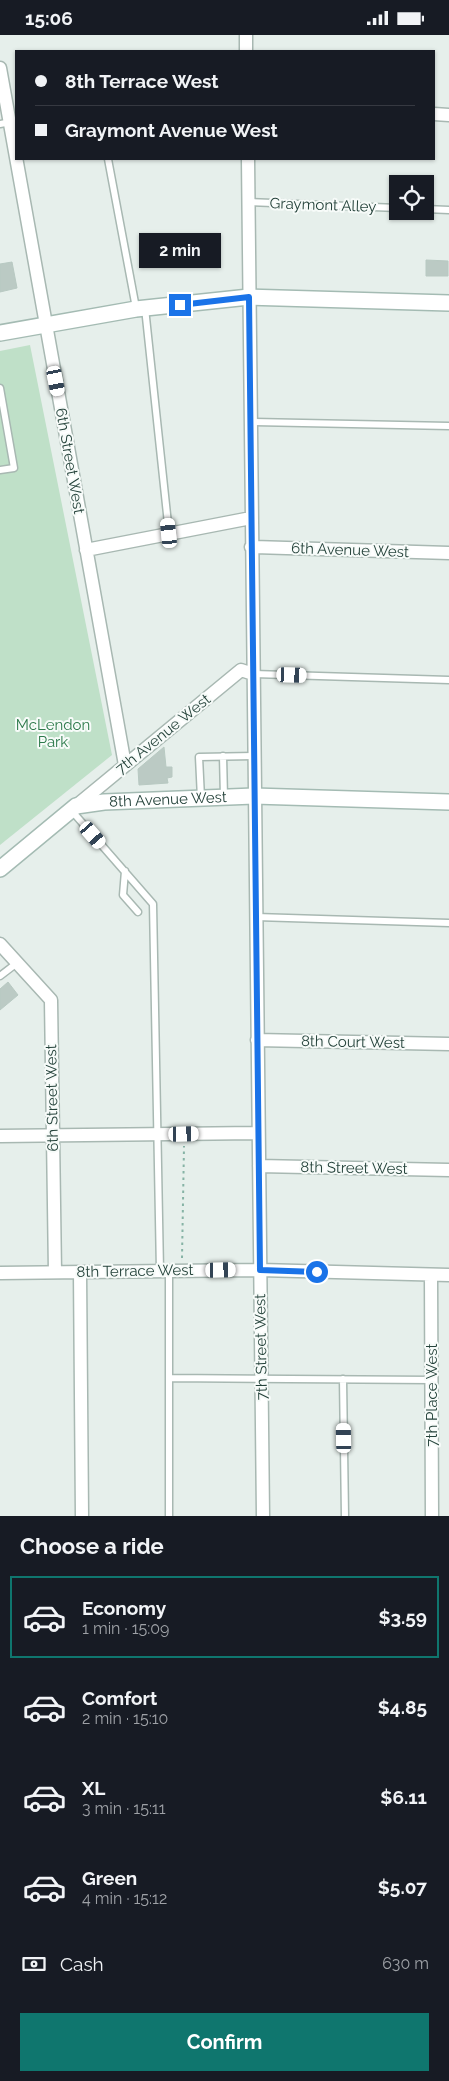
<!DOCTYPE html>
<html lang="en">
<head>
<meta charset="utf-8">
<style>
	:root { --surface:#171b24; --page:#242831; --text:#f1f3f6; --muted:#9ea1a6; --line:#363941; --accent:#0f766e }
	body { margin:0; font-family:Raleway,sans-serif; background:var(--page); color:var(--text); height:100vh; display:flex; flex-direction:column; font-size:19px; white-space:nowrap }
	* { box-sizing:border-box; margin:0 }
	p { font-size:16px; color:var(--muted) }
	.icon { flex:none; width:28px; height:28px; fill:none; stroke:currentColor; stroke-width:2; stroke-linecap:round; stroke-linejoin:round }
	.map { position:relative; height:1481px; overflow:hidden }
	.side { display:flex; flex-direction:column; background:var(--surface); flex:1 }
	.side>* { flex:none }
	.top-card { position:absolute; left:15px; top:15px; width:420px; height:110px; border-radius:0px; box-shadow:0 1px 4px #0004; display:grid; align-content:center; height:110px; padding:0 20px; background:var(--surface) }
	.fabs { position:absolute; left:389px; top:140px; display:grid; gap:10px }
	.fabs a { display:grid; place-items:center; width:45px; height:45px; border-radius:0px; background:var(--surface); box-shadow:0 1px 4px #0004; font-size:25px }
	.end { position:absolute; width:22px; height:22px; margin:-11px; border:6px solid #1a73e8; background:#fff; box-shadow:0 0 0 2px #fff }
	.from { border-radius:50% }
	.bubble { position:absolute; height:35px; border-radius:0px; background:var(--surface); box-shadow:0 1px 4px #0004; font-size:16px; font-weight:700; line-height:35px; text-align:center }
	.car { position:absolute; width:15px; height:30px; margin:-15px -8px; border-radius:6px; box-shadow:0 0 4px 1px #0007; background:linear-gradient(#fff 24%,#345 0 40%,#fff 0 76%,#345 0 86%,#fff 0) }
	.top-card b { display:flex; align-items:center; gap:18px; height:48px; font-size:19px }
	.top-card b+b { border-top:1px solid var(--line) }
	.top-card i { width:12px; height:12px; background:var(--text) }
	ul { padding:0; list-style:none }
	li { display:flex; align-items:center; gap:15px; height:82px; margin:0 10px 8px; padding:0 10px; border:2px solid transparent; border-radius:0px }
	li div { flex:1 }
	li b { display:block; font-size:19px }
	li em { font-style:normal; font-weight:700 }
	li.selected { border-color:var(--accent) }
	li>.icon { width:45px; height:45px; stroke-width:1.5 }
	h2 { padding:0 20px; font-size:22px; line-height:60px }
	.pay { display:flex; align-items:center; gap:12px; height:55px; padding:0 20px; font-size:19px }
	.pay p { margin-inline-start:auto }
	.primary-button { display:flex; gap:10px; margin-top:auto; padding:10px 20px }
	.primary-button a { flex:1; height:58px; border-radius:0px; background:var(--accent); color:#fff; font-size:20px; font-weight:700; line-height:58px; text-align:center }
	.status { display:flex; justify-content:space-between; align-items:center; height:35px; padding:0 25px; background:var(--surface); direction:ltr }
	.status svg { height:14px; fill:currentColor }
	.map>svg:first-child { display:block }
	.green { fill:#bfe0c8 }
	.building { fill:#bbcac4; stroke:#b8c9c2 }
	.lines { fill:none; stroke-linecap:round; stroke-linejoin:round }
	.lane-casing { stroke:#a8b8b2; stroke-width:9 }
	.street-casing { stroke:#a8b8b2; stroke-width:15 }
	.secondary-casing { stroke:#a4bbb3; stroke-width:18 }
	.path { stroke:#86b3a5; stroke-width:2; stroke-dasharray:2.5 4; stroke-linecap:butt }
	.lane { stroke:#fff; stroke-width:6 }
	.street { stroke:#fff; stroke-width:12 }
	.secondary { stroke:#fff; stroke-width:15 }
	.route { stroke:#1a73e8; stroke-width:6 }
	.labels { text-anchor:middle; stroke-width:4; stroke-linejoin:round; paint-order:stroke }
	.street-label { font-size:15px; fill:#24423a; stroke:#f7fbf9 }
	.park-label { font-size:15px; fill:#2d7a4b; stroke:#f7fbf9 }
</style>
</head>
<body>
<div class="status"><b>15:06</b><svg viewBox="0 0 49 12"><path d="M0 12V9h3v3zM5 12V6h3v6zM10 12V3h3v9zM15 12V0h3v12zM26 1h20v11H26zM47 4h2v5h-2z"/></svg></div>
<div class="map">
<svg width="449" height="1481" viewBox="0 0 449 1481">
	<rect width="100%" height="100%" fill="#e6efeb"/>
	<path class="green" d="M 30,310 L 112,720 L 0,810 L 0,316 Z"/>
	<path class="building" d="M 426,225 L 448,226 L 448,241 L 426,241 Z
		M 12,227 L 17,253 L 0,257 L 0,229 Z
		M 164,712 L 166,732 L 172,732 L 172,742 L 167,743 L 168,748 L 139,750 L 138,734 Z
		M 8,947 L 18,960 L 0,975 L 0,954 Z"/>
	<g class="lines">
		<defs>
			<path id="lane" d="M 0,89 L 16,86
				M 108,124 L 136,273
				M 248,167 L 398,173
				M 425,174 L 449,175
				M 145,273 L 169,498
				M 0,353 L 14,433 L 0,435
				M 250,387 L 449,391
				M 253,639 L 449,645
				M 223,721 L 224,762
				M 201,763 L 199,722 L 254,721
				M 71,775 L 153,869 L 160,1236
				M 125,836 L 123,860 L 138,877
				M 256,882 L 449,888
				M 0,941 L 17,928
				M 169,1343 L 432,1345
				M 343,1344 L 345,1481
				M 169,1481 L 169,1236"/>
			<path id="street" d="M 246,0 L 246,16
				M 0,33 L 125,730
				M 434,79 L 449,80
				M 248,124 L 263,1481
				M 251,512 L 449,518
				M 86,515 L 251,483
				M 76,771 L 241,635 L 253,639
				M 0,909 L 51,965 L 55,1237
				M 257,1005 L 449,1009
				M 0,1101 L 258,1098
				M 259,1131 L 449,1135
				M 80,1237 L 82,1481
				M 0,1238 L 260,1235 L 449,1240
				M 431,1240 L 432,1481"/>
			<g id="secondary">
				<path d="M 0,298 L 136,274 L 249,262 L 449,268"/>
				<path id="s1" d="M 0,834 L 76,771 L 104,767 L 254,761 L 449,767"/>
			</g>
		</defs>
		<use href="#lane" class="lane-casing"/>
		<use href="#street" class="street-casing"/>
		<use href="#secondary" class="secondary-casing"/>
		<path class="path" d="M 182,1223 L 184,1111"/>
		<use href="#lane" class="lane"/>
		<use href="#street" class="street"/>
		<use href="#secondary" class="secondary"/>
	</g>
	<g class="lines">
		<path class="route" d="M 180,270 L 249,262 L 260,1235 L 317,1237"/>
	</g>
	<g class="labels">
		<g class="street-label">
			<text transform="translate(323 170) rotate(2)" y="5">Graymont Alley</text>
			<text transform="translate(70 426) rotate(80)" y="5">6th Street West</text>
			<text transform="translate(350 515) rotate(2)" y="5">6th Avenue West</text>
			<text transform="translate(163 699) rotate(-39)" y="5">7th Avenue West</text>
			<text dy="5" stroke="none"><textPath href="#s1" startOffset="191">8th Avenue West</textPath></text>
			<text transform="translate(353 1007) rotate(1)" y="5">8th Court West</text>
			<text transform="translate(52 1063) rotate(-91)" y="5">6th Street West</text>
			<text transform="translate(354 1133) rotate(1)" y="5">8th Street West</text>
			<text transform="translate(135 1236) rotate(-1)" y="5">8th Terrace West</text>
			<text transform="translate(261 1312) rotate(-91)" y="5">7th Street West</text>
			<text transform="translate(432 1360) rotate(-90)" y="5">7th Place West</text>
		</g>
		<g class="park-label">
			<text x="53" y="695">McLendon<tspan x="53" dy="17">Park</tspan></text>
		</g>
	</g>
</svg>
<div class="fabs">
<a><svg class="icon" aria-label="locate" viewBox="0 0 24 24"><circle cx="12" cy="12" r="6"/><path d="M12 2v4M12 18v4M2 12h4M18 12h4"/></svg></a>
</div>
<i class="end from" style="left:317px;top:1237px"></i>
<i class="end" style="left:180px;top:270px"></i>
<div class="bubble" style="left:139px;top:198px;width:82px">2 min</div>
<i class="car" style="left:56px;top:346px;rotate:169deg"></i>
<i class="car" style="left:169px;top:498px;rotate:354deg"></i>
<i class="car" style="left:292px;top:640px;rotate:92deg"></i>
<i class="car" style="left:93px;top:800px;rotate:139deg"></i>
<i class="car" style="left:184px;top:1099px;rotate:89deg"></i>
<i class="car" style="left:221px;top:1235px;rotate:89deg"></i>
<i class="car" style="left:344px;top:1403px;rotate:359deg"></i>
<div class="top-card">
<b><i class="from"></i>8th Terrace West</b>
<b><i></i>Graymont Avenue West</b>
</div>
</div>
<section class="side">
<h2>Choose a ride</h2>
<ul>
<li class="selected"><svg class="icon" aria-label="car" viewBox="0 0 24 24"><path d="M5 17H2v-5l4-1 3-4h7l3 4 3 1v5h-3M9 17h6M6 11h13"/><circle cx="7" cy="17" r="2"/><circle cx="17" cy="17" r="2"/></svg><div><b>Economy</b><p>1 min · 15:09</p></div><em>$3.59</em></li>
<li><svg class="icon" aria-label="car" viewBox="0 0 24 24"><path d="M5 17H2v-5l4-1 3-4h7l3 4 3 1v5h-3M9 17h6M6 11h13"/><circle cx="7" cy="17" r="2"/><circle cx="17" cy="17" r="2"/></svg><div><b>Comfort</b><p>2 min · 15:10</p></div><em>$4.85</em></li>
<li><svg class="icon" aria-label="car" viewBox="0 0 24 24"><path d="M5 17H2v-5l4-1 3-4h7l3 4 3 1v5h-3M9 17h6M6 11h13"/><circle cx="7" cy="17" r="2"/><circle cx="17" cy="17" r="2"/></svg><div><b>XL</b><p>3 min · 15:11</p></div><em>$6.11</em></li>
<li><svg class="icon" aria-label="car" viewBox="0 0 24 24"><path d="M5 17H2v-5l4-1 3-4h7l3 4 3 1v5h-3M9 17h6M6 11h13"/><circle cx="7" cy="17" r="2"/><circle cx="17" cy="17" r="2"/></svg><div><b>Green</b><p>4 min · 15:12</p></div><em>$5.07</em></li>
</ul>
<div class="pay"><svg class="icon" aria-label="cash" viewBox="0 0 24 24"><path d="M3 7h18v10H3z"/><circle cx="12" cy="12" r="2"/></svg>Cash<p>630 m</p></div>
<div class="primary-button"><a>Confirm</a></div>
</section>
</body>
</html>
